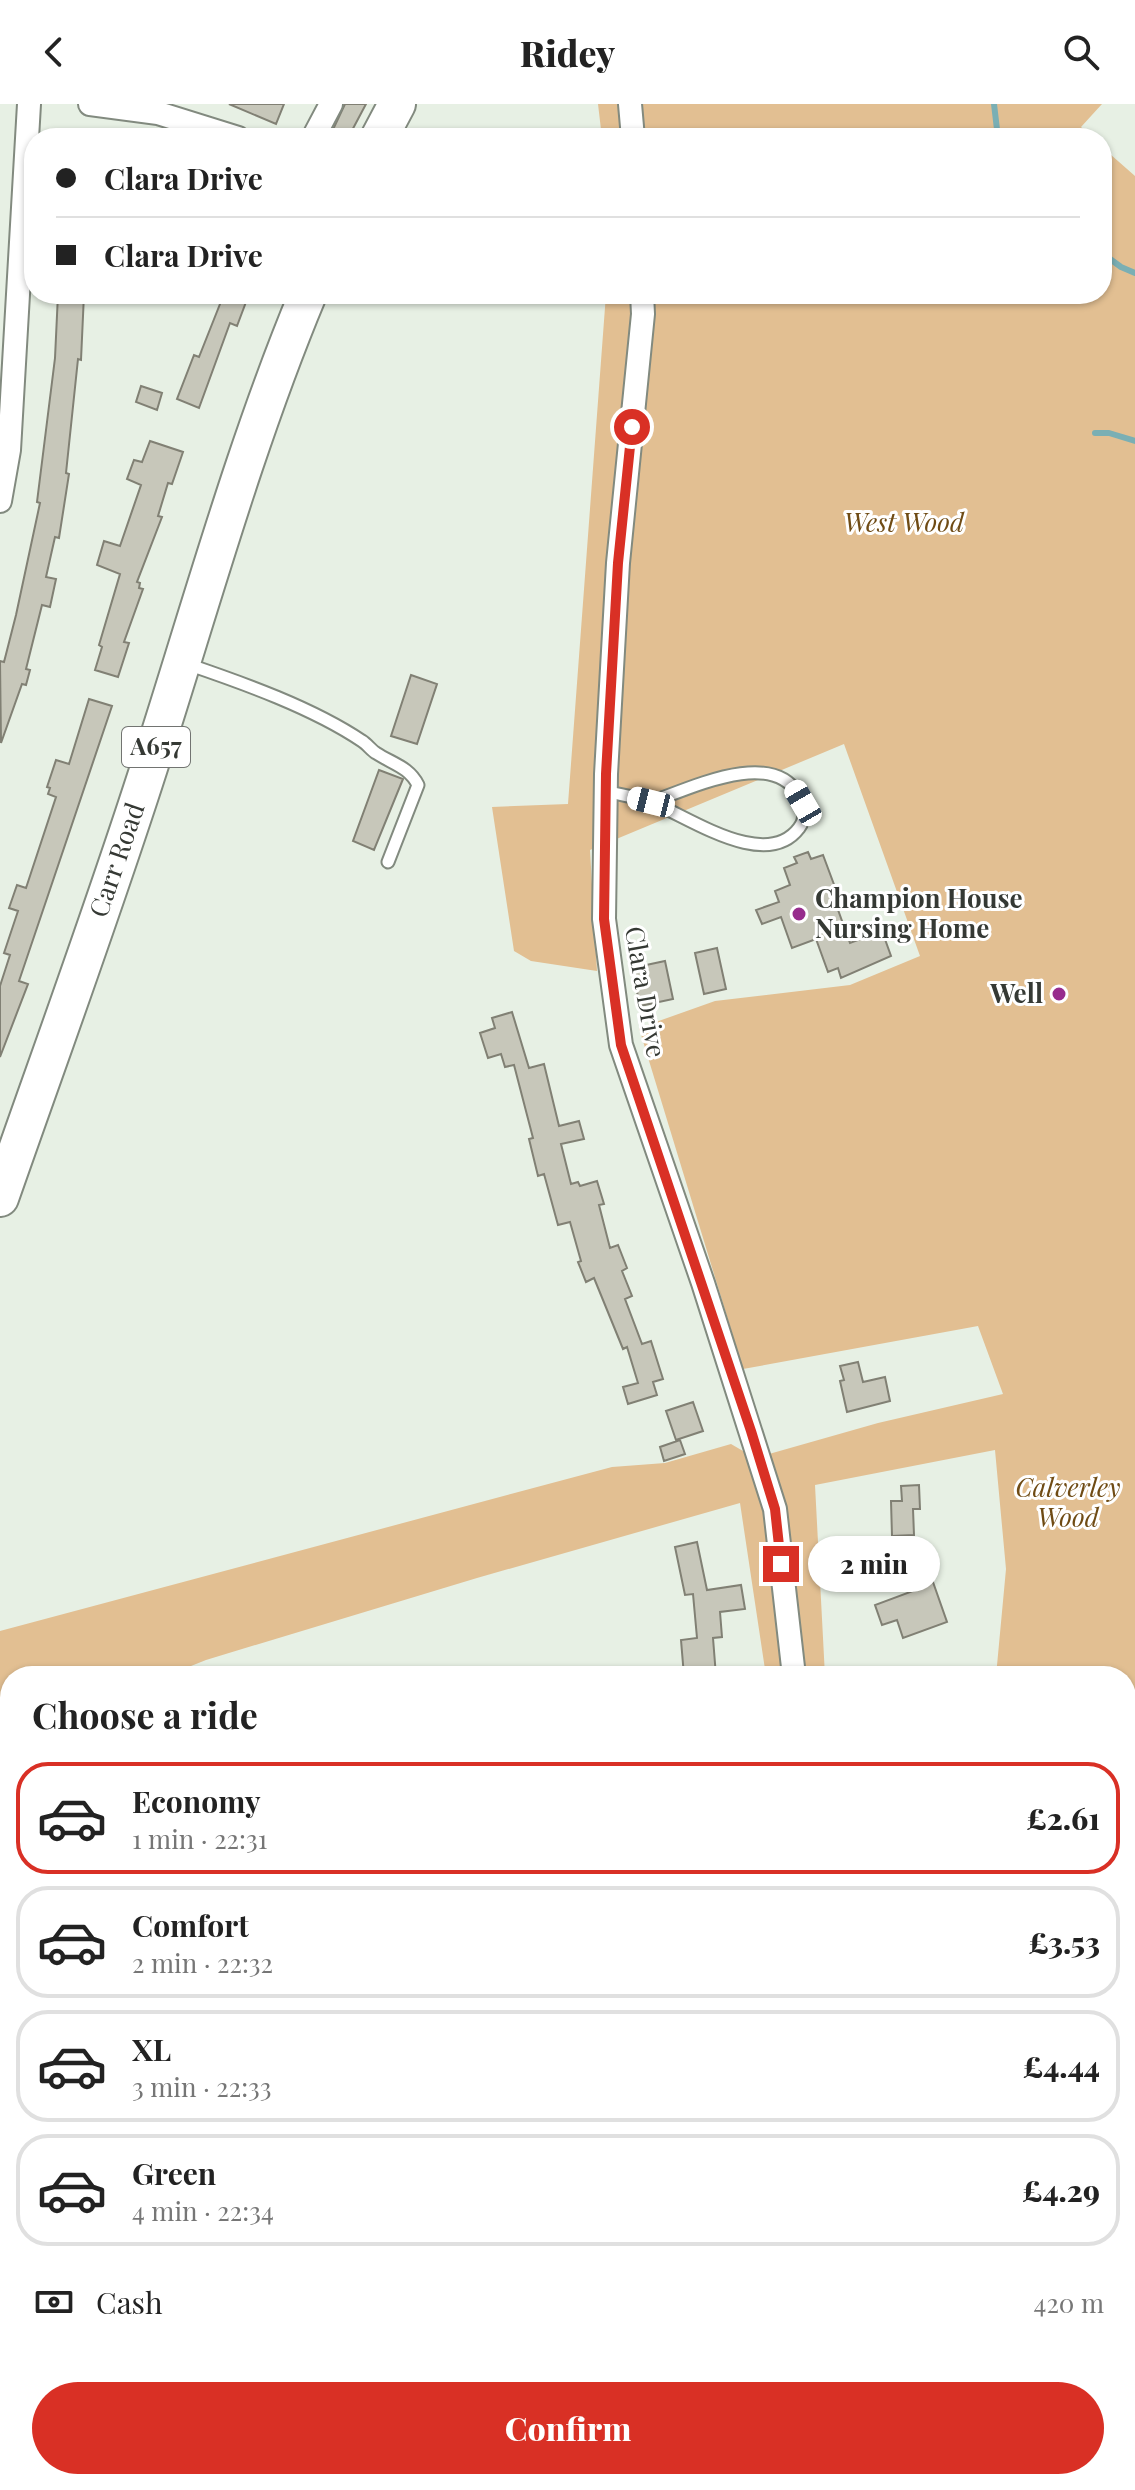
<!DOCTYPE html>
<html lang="en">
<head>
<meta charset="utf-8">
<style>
	:root { --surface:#fff; --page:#f2f2f2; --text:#222; --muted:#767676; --line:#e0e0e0; --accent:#d93025 }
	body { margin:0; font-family:"Playfair Display",serif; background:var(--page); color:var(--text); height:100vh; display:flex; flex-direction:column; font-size:30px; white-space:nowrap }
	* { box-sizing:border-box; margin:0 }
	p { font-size:26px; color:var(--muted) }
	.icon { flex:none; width:44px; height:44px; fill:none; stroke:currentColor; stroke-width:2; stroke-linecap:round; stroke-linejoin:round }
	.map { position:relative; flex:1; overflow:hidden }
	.side { position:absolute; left:0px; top:1562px; width:1136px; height:824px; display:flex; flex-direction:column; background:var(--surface); border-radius:32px 32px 0 0; box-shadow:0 2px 6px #0004 }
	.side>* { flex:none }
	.top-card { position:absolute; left:24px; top:24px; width:1088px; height:176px; border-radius:32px; box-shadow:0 2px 6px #0004; display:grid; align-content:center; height:176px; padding:0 32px; background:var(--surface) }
	.end { position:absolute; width:36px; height:36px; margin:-18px; border:10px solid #d93025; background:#fff; box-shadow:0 0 0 4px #fff }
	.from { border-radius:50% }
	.bubble { position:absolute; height:56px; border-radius:28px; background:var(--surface); box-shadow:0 2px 6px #0004; font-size:26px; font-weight:800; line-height:56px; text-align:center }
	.car { position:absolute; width:24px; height:48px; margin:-24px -12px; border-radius:10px; box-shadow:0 0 6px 2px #0007; background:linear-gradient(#fff 24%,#345 0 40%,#fff 0 76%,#345 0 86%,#fff 0) }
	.top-card b { display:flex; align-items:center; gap:28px; height:76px; font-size:30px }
	.top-card b+b { border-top:2px solid var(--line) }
	.top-card i { width:20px; height:20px; background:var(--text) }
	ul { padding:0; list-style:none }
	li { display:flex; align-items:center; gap:24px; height:112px; margin:0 16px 12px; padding:0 16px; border:4px solid var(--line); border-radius:32px }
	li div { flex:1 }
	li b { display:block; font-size:30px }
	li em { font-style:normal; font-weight:800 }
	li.on { border-color:var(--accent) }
	li>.icon { width:72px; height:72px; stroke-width:1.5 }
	h2 { padding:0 32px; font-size:36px; line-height:96px }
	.pay { display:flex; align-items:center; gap:20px; height:88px; padding:0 32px; font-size:30px }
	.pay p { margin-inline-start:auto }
	.cta { display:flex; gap:16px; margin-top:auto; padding:16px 32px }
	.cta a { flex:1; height:92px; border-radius:48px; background:var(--accent); color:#fff; font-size:32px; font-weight:800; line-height:92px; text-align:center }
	header { display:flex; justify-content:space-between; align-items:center; height:104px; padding:0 32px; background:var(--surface); font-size:36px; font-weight:800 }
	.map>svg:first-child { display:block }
	.green { fill:#e2bf92 }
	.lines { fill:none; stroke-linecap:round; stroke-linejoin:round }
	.stream { stroke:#7aafb4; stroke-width:6 }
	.building { fill:#c7c7ba; stroke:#818074; stroke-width:2 }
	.lane-casing { stroke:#828a7f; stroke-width:15 }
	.street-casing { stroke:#828a7f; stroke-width:26 }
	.primary-casing { stroke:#828a7f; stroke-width:40 }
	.lane { stroke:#fff; stroke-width:11 }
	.street { stroke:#fff; stroke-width:22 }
	.primary { stroke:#fff; stroke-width:36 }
	.route { stroke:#d93025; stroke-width:10 }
	.poi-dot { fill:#972c8d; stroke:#fff; stroke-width:3 }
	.labels { text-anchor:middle; stroke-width:6; stroke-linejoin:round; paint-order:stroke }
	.shield { fill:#fff; stroke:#727471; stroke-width:2 }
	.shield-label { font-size:24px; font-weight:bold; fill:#353934 }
	.park-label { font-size:26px; font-style:italic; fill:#6f4b14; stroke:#fff }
	.street-label { font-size:26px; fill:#353934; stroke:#fff }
	.poi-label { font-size:26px; font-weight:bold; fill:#353934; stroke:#fff; text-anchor:start }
</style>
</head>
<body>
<header><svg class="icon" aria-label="back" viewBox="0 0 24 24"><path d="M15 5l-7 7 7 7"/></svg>Ridey<svg class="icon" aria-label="search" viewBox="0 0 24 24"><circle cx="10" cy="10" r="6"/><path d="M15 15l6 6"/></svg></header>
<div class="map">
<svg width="1135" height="2386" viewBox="0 0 1135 2386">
	<rect width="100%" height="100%" fill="#e7f0e4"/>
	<path class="green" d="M 598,0 L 1102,0 L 1081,23 L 1092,34 L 602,34 Z
		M 1102,43 L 1135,72 L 1135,2386 L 1009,2386 L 1007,2376 L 1126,2376 L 1126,1572 L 996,1572 L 1006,1465 L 995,1346 L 815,1381 L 825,1572 L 766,1572 L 740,1399 L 477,1474 L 206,1556 L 166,1572 L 10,1572 L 10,1590 L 0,1593 L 0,1527 L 612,1363 L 665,1359 L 731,1340 L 755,1354 L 878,1319 L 1003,1290 L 978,1222 L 743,1265 L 639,924 L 715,897 L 850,881 L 920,852 L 844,640 L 590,746 L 597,867 L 531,857 L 514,847 L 492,703 L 568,700 L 606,190 L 1102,190 Z
		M 266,2376 L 599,2376 L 601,2386 L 252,2386 Z"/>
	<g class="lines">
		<path class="stream" d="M 994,0 L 998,34
			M 1102,149 L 1121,163 L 1135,169
			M 1095,329 L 1109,329 L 1135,337"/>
	</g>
	<path class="building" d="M 229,0 L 284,0 L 276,20 Z
		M 345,0 L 366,0 L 348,34 L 329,34 Z
		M 58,190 L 84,190 L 81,256 L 78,255 L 66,369 L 69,370 L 59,434 L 55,433 L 46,473 L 56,475 L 50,503 L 42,501 L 26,565 L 30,566 L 26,581 L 22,580 L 1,639 L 0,557 L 4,558 L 16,511 L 40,399 L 37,398 L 55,254 Z
		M 224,190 L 249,190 L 237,222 L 230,219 L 199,304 L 177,295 L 194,251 L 199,253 Z
		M 141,282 L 162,289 L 157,306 L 136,298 Z
		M 150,337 L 183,348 L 172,380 L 168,379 L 158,412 L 162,413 L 137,478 L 140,479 L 139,484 L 143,485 L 124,538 L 129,539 L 118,573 L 95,566 L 102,543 L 99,541 L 120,470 L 97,461 L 104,437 L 120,442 L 141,381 L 127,375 L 134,356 L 142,358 Z
		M 411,571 L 437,580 L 417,640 L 391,632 Z
		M 89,595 L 112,602 L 19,877 L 28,880 L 0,953 L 0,882 L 10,851 L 4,849 L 18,807 L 9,804 L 17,781 L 26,784 L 56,693 L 48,690 L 50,684 L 47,683 L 56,656 L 69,660 Z
		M 379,666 L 403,675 L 374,746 L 353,737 Z
		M 808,748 L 811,755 L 823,751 L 842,802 L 837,803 L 850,839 L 882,827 L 891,852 L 841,874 L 838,864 L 828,868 L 816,835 L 792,844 L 781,813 L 762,820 L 756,806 L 779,798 L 775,787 L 790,781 L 784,764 L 797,759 L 794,753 Z
		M 717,844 L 726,885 L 704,890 L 695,849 Z
		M 665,857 L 673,895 L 640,902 L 632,864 Z
		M 512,908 L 529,964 L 544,960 L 559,1022 L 579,1017 L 584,1035 L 561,1040 L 571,1080 L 578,1078 L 580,1082 L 597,1077 L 604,1100 L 599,1101 L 610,1144 L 618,1141 L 627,1164 L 622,1167 L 632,1192 L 625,1195 L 642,1240 L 651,1237 L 663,1275 L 653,1278 L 657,1291 L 628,1300 L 623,1283 L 638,1279 L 627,1243 L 623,1245 L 594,1174 L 586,1178 L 578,1158 L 581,1157 L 570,1118 L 558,1121 L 544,1070 L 538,1072 L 529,1035 L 533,1034 L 514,961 L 505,963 L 501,950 L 488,954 L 480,929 L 495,924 L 492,914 Z
		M 858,1258 L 863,1278 L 885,1273 L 890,1297 L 847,1308 L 840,1277 L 844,1276 L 840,1262 Z
		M 693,1298 L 703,1327 L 676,1336 L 666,1307 Z
		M 680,1336 L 685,1350 L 664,1357 L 660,1343 Z
		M 919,1381 L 920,1405 L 913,1405 L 914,1431 L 892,1432 L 891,1397 L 902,1397 L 901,1382 Z
		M 697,1438 L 707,1486 L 741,1481 L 745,1505 L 720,1508 L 722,1533 L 713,1534 L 716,1572 L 684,1572 L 681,1536 L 697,1534 L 693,1490 L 685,1491 L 675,1443 Z
		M 927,1461 L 947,1518 L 903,1534 L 897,1516 L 882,1521 L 875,1501 L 913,1487 L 906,1469 Z"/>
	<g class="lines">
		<defs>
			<path id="lane" d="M 187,560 C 243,579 313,604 362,637 C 367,640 371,646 376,649 C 393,660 409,663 418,681 L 388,758
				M 605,687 C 621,691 638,693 653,699 C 689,713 766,768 799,724 C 807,714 804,700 798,690 C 771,644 689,685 651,698"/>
			<path id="street" d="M 90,0 L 158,9 L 238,34
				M 630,0 L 633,34
				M 313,34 L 331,0
				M 642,190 L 643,210 L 618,459 L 606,670 L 604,815 L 621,941 L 703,1179 L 775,1405 L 794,1572
				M 0,397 L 9,346 L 29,0
				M 740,2376 L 741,2386"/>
			<path id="primary" d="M 379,34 L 397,0
				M 0,1094 C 51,948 105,802 152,654 C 202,498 245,341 308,190"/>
		</defs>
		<use href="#lane" class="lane-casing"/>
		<use href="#street" class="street-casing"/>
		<use href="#primary" class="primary-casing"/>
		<use href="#lane" class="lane"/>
		<use href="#street" class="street"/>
		<use href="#primary" class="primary"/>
	</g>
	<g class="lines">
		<path class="route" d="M 632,323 L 618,459 L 606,670 L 604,815 L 621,941 L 751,1327 L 775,1405 L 781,1460"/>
	</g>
	<g class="poi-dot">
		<circle cx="799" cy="810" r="8"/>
		<circle cx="1059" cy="890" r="8"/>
	</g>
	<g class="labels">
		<rect class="shield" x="122" y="623" width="68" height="40" rx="6"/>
		<g class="shield-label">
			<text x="156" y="651">A657</text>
		</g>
		<g class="park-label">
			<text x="904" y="428">West Wood</text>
			<text x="1068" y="1393">Calverley<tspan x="1068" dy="30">Wood</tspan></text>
		</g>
		<g class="street-label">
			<text transform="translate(117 756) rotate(-71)" y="9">Carr Road</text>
			<text transform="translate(645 888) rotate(80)" y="9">Clara Drive</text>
		</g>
		<g class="poi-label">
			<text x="815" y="804">Champion House<tspan x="815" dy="30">Nursing Home</tspan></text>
			<text x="1043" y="899" text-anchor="end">Well</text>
		</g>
	</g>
</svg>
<i class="end from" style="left:632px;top:323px"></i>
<i class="end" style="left:781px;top:1460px"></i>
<div class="bubble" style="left:808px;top:1432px;width:132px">2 min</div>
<i class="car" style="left:651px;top:698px;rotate:284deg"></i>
<i class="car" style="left:803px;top:699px;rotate:330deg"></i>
<div class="top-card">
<b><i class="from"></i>Clara Drive</b>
<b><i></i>Clara Drive</b>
</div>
<section class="side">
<h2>Choose a ride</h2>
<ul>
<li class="on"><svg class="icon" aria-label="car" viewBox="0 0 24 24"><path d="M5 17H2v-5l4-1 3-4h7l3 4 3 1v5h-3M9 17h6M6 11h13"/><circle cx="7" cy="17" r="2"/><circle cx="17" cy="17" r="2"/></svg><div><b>Economy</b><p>1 min · 22:31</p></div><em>£2.61</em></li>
<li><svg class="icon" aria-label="car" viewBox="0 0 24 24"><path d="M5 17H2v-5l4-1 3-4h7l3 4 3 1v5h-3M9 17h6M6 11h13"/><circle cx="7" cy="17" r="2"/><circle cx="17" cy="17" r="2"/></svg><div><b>Comfort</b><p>2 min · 22:32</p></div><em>£3.53</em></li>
<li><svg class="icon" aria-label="car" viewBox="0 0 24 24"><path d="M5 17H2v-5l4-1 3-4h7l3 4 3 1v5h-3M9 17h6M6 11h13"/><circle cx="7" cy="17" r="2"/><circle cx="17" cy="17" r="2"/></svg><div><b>XL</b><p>3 min · 22:33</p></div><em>£4.44</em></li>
<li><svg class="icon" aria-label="car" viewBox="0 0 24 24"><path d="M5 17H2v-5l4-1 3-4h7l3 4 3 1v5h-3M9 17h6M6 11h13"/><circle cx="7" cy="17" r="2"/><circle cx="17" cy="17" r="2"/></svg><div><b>Green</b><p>4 min · 22:34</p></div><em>£4.29</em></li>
</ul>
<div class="pay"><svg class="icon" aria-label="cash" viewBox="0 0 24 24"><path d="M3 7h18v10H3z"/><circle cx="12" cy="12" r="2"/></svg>Cash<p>420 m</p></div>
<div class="cta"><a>Confirm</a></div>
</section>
</div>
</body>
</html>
